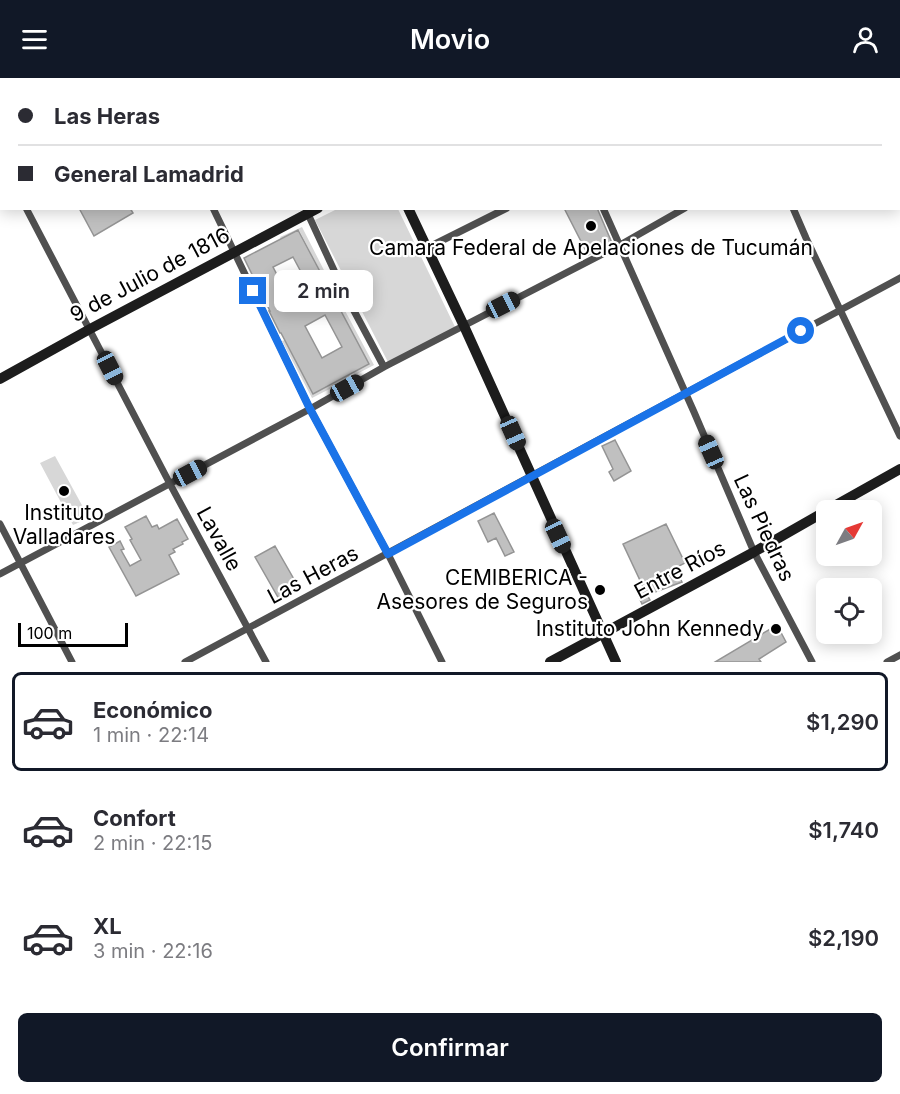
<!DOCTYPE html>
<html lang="es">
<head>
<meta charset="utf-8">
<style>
	:root { --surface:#fff; --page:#f7f7f7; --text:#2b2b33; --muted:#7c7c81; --line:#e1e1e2; --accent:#111827 }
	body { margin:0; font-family:Inter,sans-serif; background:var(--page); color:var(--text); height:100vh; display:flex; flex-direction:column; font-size:22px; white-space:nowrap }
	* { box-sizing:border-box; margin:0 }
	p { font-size:20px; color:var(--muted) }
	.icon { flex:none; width:33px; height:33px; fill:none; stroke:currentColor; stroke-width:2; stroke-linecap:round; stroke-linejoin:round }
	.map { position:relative; height:584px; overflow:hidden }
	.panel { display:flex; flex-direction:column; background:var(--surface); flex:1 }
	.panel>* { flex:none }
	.guide { position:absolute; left:0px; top:0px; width:900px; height:132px; box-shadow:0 3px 15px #0003; display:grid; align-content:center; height:132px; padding:0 18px; background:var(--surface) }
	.needle { width:39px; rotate:50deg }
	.controls { position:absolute; left:816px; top:422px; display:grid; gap:12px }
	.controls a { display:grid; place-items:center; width:66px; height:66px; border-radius:9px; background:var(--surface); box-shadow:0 3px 15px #0003; font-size:30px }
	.scale { position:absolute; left:18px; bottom:15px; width:110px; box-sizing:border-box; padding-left:6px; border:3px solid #000; border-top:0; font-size:16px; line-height:21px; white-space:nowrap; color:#000; -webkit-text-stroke:4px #fff; paint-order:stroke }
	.end { position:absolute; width:27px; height:27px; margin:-14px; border:8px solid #1a73e8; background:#fff; box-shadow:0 0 0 3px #fff }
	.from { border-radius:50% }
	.bubble { position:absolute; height:42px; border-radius:9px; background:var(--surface); box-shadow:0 3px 15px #0003; font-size:20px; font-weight:600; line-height:42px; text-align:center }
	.car { position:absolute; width:18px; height:36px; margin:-18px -9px; border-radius:8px; box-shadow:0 0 4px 2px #0007; background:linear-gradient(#222 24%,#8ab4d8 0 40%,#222 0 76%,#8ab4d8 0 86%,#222 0) }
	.guide b { display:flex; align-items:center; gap:21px; height:57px; font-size:22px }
	.guide b+b { border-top:2px solid var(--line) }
	.guide i { width:15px; height:15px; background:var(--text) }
	ul { padding:10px 0 0; list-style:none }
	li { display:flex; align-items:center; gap:18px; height:99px; margin:0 12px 9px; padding:0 6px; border:3px solid transparent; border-radius:9px }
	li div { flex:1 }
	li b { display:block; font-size:22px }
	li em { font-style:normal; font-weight:600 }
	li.current { border-color:var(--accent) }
	li>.icon { width:54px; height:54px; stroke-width:1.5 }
	.primary-button { display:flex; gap:12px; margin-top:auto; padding:12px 18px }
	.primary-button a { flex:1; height:69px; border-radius:9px; background:var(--accent); color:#fff; font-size:24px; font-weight:600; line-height:69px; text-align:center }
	header { display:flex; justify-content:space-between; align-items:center; height:78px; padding:0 18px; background:var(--accent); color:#fff; font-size:27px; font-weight:600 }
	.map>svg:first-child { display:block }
	.green { fill:#d7d7d7 }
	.building { fill:#c0c0c0; stroke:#949494; stroke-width:1.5; fill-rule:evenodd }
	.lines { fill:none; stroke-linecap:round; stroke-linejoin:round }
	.street { stroke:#505050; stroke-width:7 }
	.secondary { stroke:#1d1d1d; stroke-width:10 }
	.route { stroke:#1a73e8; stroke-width:8 }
	.poi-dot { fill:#000; stroke:#fff; stroke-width:2 }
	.labels { text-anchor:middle; stroke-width:4.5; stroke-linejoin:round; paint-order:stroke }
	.poi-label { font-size:21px; fill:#000; stroke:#fff }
	.street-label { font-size:21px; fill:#000; stroke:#fff }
</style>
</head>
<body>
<header><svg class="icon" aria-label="menu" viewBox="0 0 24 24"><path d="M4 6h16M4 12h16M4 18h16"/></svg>Movio<svg class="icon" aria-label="person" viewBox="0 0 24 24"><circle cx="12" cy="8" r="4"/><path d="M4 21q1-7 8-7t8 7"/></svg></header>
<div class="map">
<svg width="900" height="584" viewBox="0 0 900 584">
	<rect width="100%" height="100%" fill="#fff"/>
	<path class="green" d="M 337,131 L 398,131 L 456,251 L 388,284 L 315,142 Z
		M 302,149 L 330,204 L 327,206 L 299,152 L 281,161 L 280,159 Z
		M 342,227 L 374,287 L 355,297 L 353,295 L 368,286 L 339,229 Z
		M 285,262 L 313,316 L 349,297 L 351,300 L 312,320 L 282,263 Z
		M 55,378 L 89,440 L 73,447 L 40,385 Z"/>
	<path class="building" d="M 79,130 L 130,130 L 133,135 L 94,158 Z
		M 564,130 L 597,130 L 612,165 L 588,177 Z
		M 298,152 L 369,286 L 313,316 L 281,255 L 280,255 L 269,233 L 270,233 L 244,180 ZM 293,179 L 310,211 L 290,221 L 273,189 ZM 325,237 L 342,269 L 322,280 L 305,248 Z
		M 615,362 L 631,393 L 614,403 L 609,394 L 613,391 L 602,368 Z
		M 494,435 L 514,474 L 505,478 L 496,460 L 488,464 L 478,443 Z
		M 146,438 L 152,449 L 157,447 L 159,451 L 177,441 L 188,461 L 182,464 L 183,466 L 173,471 L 175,474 L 169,477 L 179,496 L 136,518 L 109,469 L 120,463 L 124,471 L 121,472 L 130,488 L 141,482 L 130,462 L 132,461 L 125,449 Z
		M 666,446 L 685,485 L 675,490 L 682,504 L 647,517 L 650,522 L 642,526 L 637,515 L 644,511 L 623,466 Z
		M 275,468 L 299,510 L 279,521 L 255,479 Z
		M 777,547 L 786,564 L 759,581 L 761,584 L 715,584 Z"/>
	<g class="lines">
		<path class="street" d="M 149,0 L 149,2
			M 543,0 L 544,2
			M 733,0 L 733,2
			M 184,2 L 187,0
			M 557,2 L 560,0
			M 898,15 L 900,14
			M 0,80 L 2,83
			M 0,97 L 2,96
			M 26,130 L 170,406 L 266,584
			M 213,130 L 310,331 L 388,476 L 442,584
			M 603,130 L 694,334 L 754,474 L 812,584
			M 793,130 L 806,160 L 900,358
			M 308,136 L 345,216 L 384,289
			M 427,170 L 507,130
			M 0,446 L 72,584
			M 0,496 L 310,331 L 384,289 L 620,167 L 685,130
			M 185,584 L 900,200
			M 887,584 L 900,577"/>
		<path class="secondary" d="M 346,0 L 347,2
			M 408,130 L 464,248 L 616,584
			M 0,301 L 90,251 L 318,130
			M 827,432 L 900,391
			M 550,584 L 754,474 L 826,433"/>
	</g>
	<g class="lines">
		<path class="route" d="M 253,213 L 310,331 L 388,476 L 801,253"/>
	</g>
	<g class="poi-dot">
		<circle cx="591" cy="148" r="6"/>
		<circle cx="64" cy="413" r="6"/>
		<circle cx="600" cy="512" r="6"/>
		<circle cx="776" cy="551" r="6"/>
	</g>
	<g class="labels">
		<g class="poi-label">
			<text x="591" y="177">Camara Federal de Apelaciones de Tucumán</text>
			<text x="64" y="442">Instituto<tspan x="64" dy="24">Valladares</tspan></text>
			<text x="588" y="507" text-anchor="end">CEMIBERICA -<tspan x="588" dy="24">Asesores de Seguros</tspan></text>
			<text x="764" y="558" text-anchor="end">Instituto John Kennedy</text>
		</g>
		<g class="street-label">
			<text transform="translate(150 197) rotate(-28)" y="7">9 de Julio de 1816</text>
			<text transform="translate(764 450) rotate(65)" y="7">Las Piedras</text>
			<text transform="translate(219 461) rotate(61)" y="7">Lavalle</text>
			<text transform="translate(680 492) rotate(-28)" y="7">Entre Ríos</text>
			<text transform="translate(313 497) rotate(-28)" y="7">Las Heras</text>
		</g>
	</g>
</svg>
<div class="controls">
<a><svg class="needle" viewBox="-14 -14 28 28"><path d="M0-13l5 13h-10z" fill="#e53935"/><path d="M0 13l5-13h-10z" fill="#7c7c81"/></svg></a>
<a><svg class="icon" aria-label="locate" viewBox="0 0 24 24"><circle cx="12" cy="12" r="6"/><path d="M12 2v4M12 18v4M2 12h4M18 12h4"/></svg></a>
</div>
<div class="scale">100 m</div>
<i class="end from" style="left:801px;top:253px"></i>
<i class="end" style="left:253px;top:213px"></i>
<div class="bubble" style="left:274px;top:192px;width:99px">2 min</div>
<i class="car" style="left:503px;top:227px;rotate:63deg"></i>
<i class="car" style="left:110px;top:290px;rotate:153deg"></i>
<i class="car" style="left:347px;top:310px;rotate:61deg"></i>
<i class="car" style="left:513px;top:355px;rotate:156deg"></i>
<i class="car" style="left:711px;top:374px;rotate:336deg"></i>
<i class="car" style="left:190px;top:395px;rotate:62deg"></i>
<i class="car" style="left:558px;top:458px;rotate:155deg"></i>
<div class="guide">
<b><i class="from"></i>Las Heras</b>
<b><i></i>General Lamadrid</b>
</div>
</div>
<section class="panel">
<ul>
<li class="current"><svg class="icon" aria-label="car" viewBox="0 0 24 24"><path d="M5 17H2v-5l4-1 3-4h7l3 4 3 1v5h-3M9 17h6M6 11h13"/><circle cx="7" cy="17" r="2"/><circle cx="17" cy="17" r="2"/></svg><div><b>Económico</b><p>1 min · 22:14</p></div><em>$1,290</em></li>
<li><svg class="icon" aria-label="car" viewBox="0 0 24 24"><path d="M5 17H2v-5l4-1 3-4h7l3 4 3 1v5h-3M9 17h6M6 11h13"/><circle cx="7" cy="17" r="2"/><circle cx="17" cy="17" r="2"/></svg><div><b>Confort</b><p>2 min · 22:15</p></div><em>$1,740</em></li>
<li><svg class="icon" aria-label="car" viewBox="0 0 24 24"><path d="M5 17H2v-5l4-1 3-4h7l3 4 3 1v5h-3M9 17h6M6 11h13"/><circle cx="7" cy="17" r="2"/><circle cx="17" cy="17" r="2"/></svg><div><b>XL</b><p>3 min · 22:16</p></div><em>$2,190</em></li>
</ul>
<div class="primary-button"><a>Confirmar</a></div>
</section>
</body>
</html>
